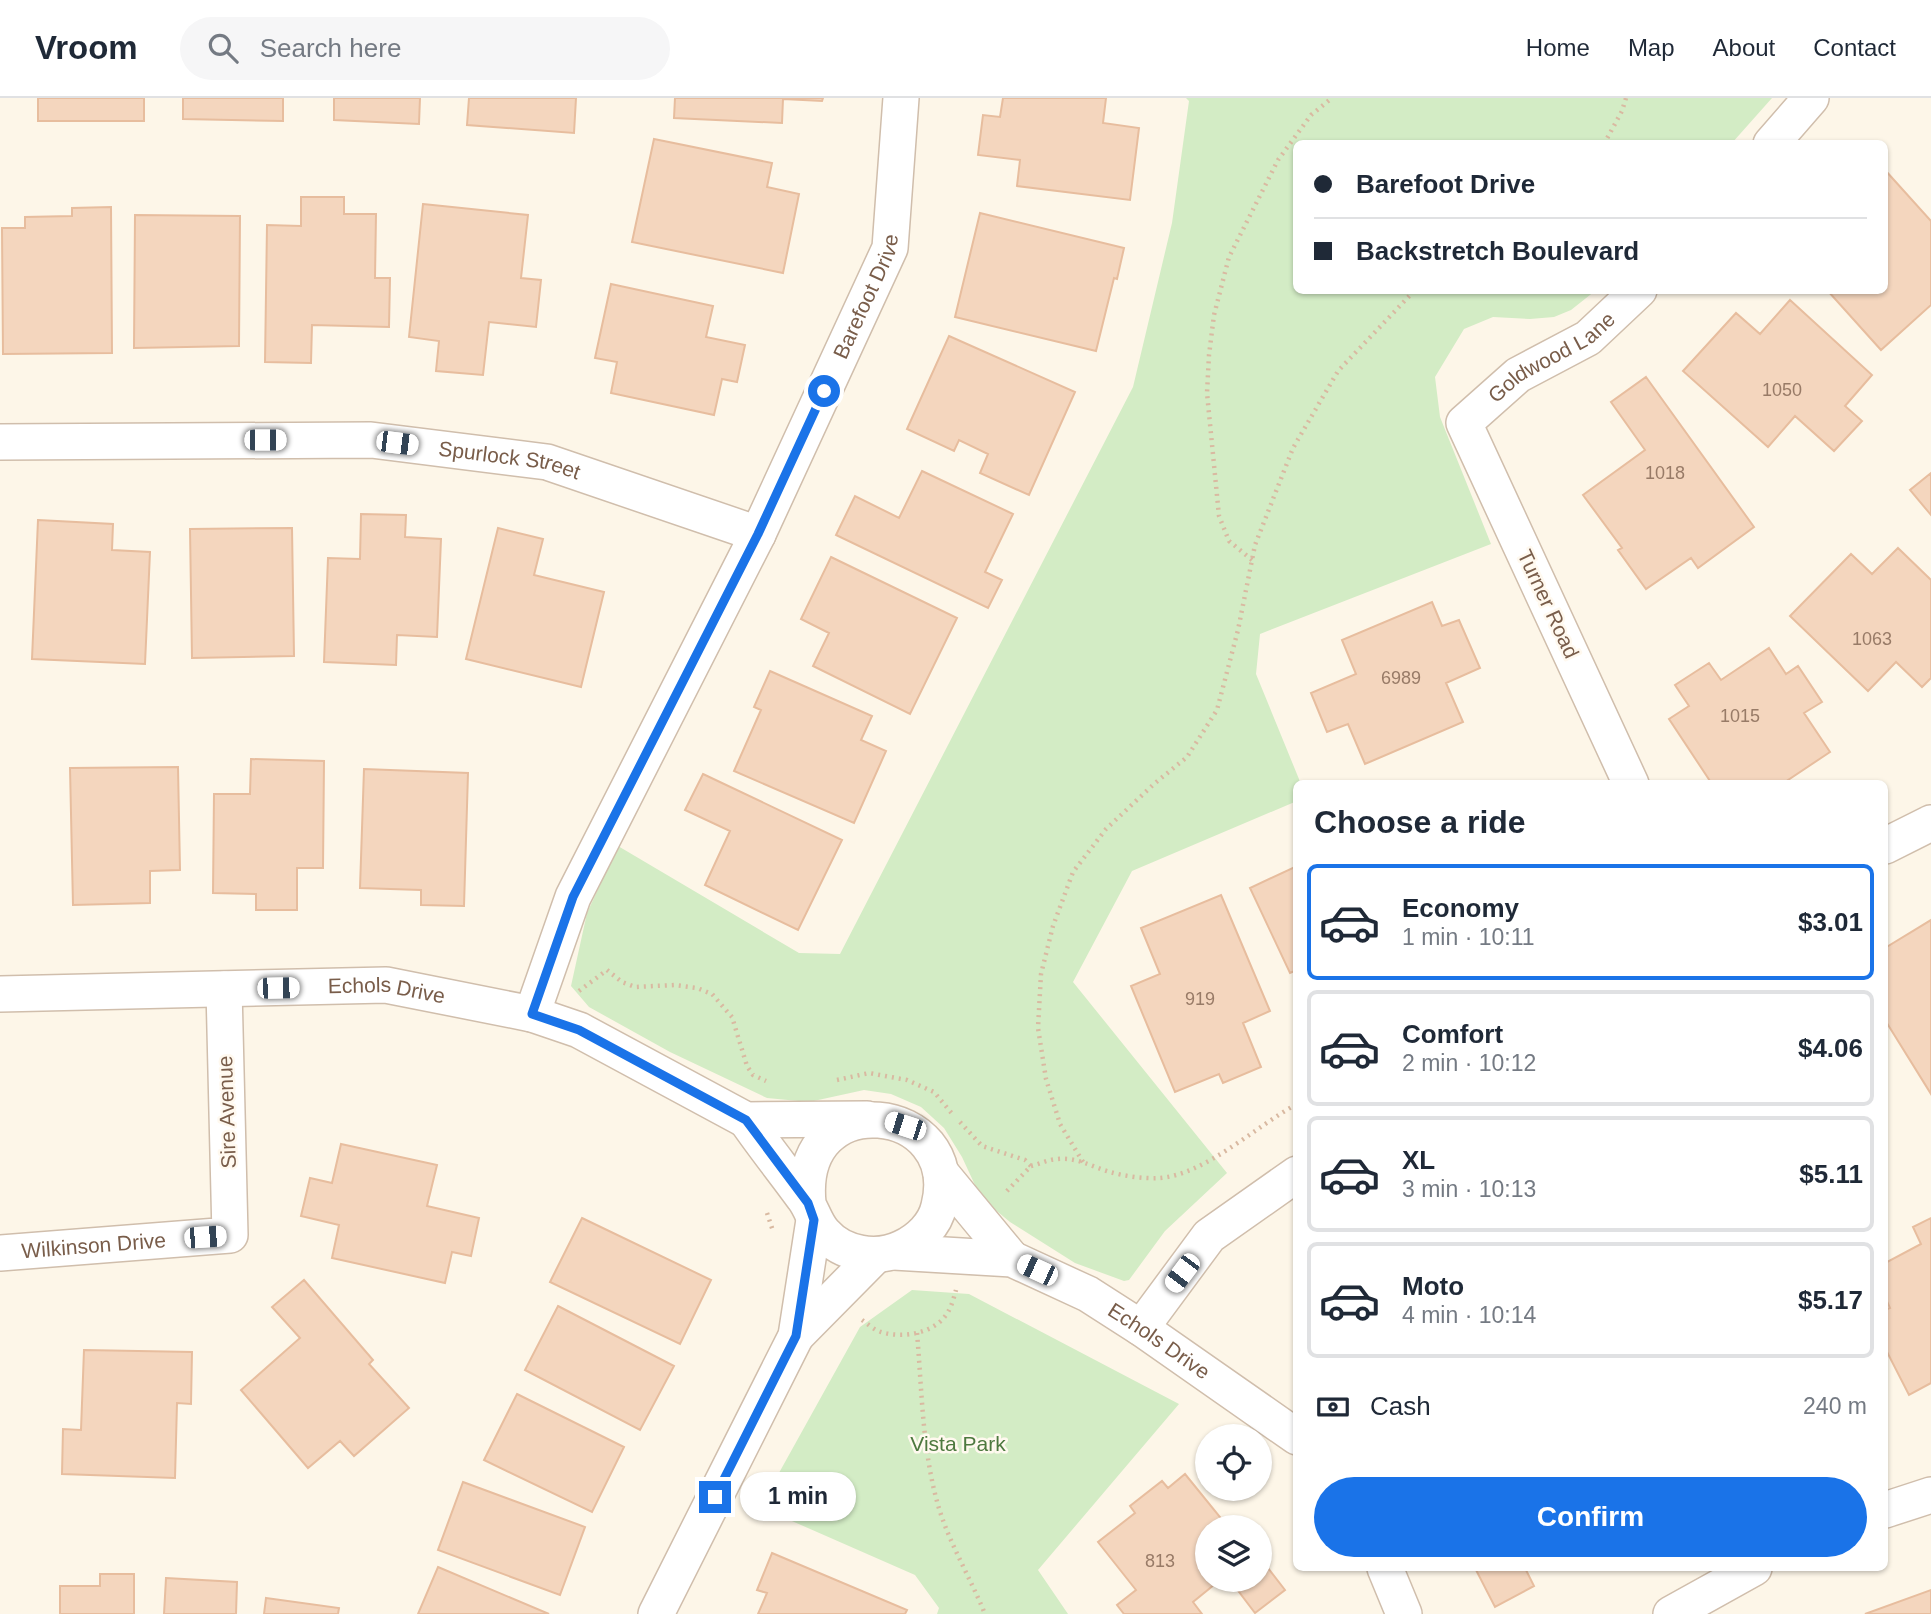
<!DOCTYPE html>
<html lang="en">
<head>
<meta charset="utf-8">
<style>
	:root { --surface:#fff; --page:#f6f6f7; --text:#1f2937; --muted:#747a83; --line:#e0e1e3; --accent:#1a73e8 }
	body { margin:0; font-family:Helvetica,sans-serif; background:var(--page); color:var(--text); height:100vh; display:flex; flex-direction:column; font-size:26px; white-space:nowrap }
	* { box-sizing:border-box; margin:0 }
	p { font-size:23px; color:var(--muted) }
	.icon { flex:none; width:38px; height:38px; fill:none; stroke:currentColor; stroke-width:2; stroke-linecap:round; stroke-linejoin:round }
	.map { position:relative; flex:1; overflow:hidden }
	.details { position:absolute; left:1293px; top:682px; width:595px; height:791px; display:flex; flex-direction:column; background:var(--surface); border-radius:10px; box-shadow:0 2px 5px #0004 }
	.details>* { flex:none }
	.hud { position:absolute; left:1293px; top:42px; width:595px; height:154px; border-radius:10px; box-shadow:0 2px 5px #0004; display:grid; align-content:center; height:154px; padding:0 21px; background:var(--surface) }
	.buttons { position:absolute; left:1195px; top:1326px; display:grid; gap:14px }
	.buttons a { display:grid; place-items:center; width:77px; height:77px; border-radius:50%; background:var(--surface); box-shadow:0 2px 5px #0004; font-size:35px }
	.end { position:absolute; width:32px; height:32px; margin:-16px; border:9px solid #1a73e8; background:#fff; box-shadow:0 0 0 4px #fff }
	.from { border-radius:50% }
	.bubble { position:absolute; height:49px; border-radius:24px; background:var(--surface); box-shadow:0 2px 5px #0004; font-size:23px; font-weight:700; line-height:49px; text-align:center }
	.car { position:absolute; width:21px; height:42px; margin:-21px -10px; border-radius:9px; box-shadow:0 0 5px 2px #0007; background:linear-gradient(#fff 24%,#345 0 40%,#fff 0 76%,#345 0 86%,#fff 0) }
	.hud b { display:flex; align-items:center; gap:24px; height:66px; font-size:26px }
	.hud b+b { border-top:2px solid var(--line) }
	.hud i { width:18px; height:18px; background:var(--text) }
	ul { padding:0; list-style:none }
	li { display:flex; align-items:center; gap:21px; height:116px; margin:0 14px 10px; padding:0 7px; border:4px solid var(--line); border-radius:10px }
	li div { flex:1 }
	li b { display:block; font-size:26px }
	li em { font-style:normal; font-weight:700 }
	li.current { border-color:var(--accent) }
	li>.icon { width:63px; height:63px; stroke-width:1.5 }
	h2 { padding:0 21px; font-size:32px; line-height:84px }
	.pay { display:flex; align-items:center; gap:18px; height:77px; padding:0 21px; font-size:26px }
	.pay p { margin-inline-start:auto }
	.action { display:flex; gap:14px; margin-top:auto; padding:14px 21px }
	.action a { flex:1; height:80px; border-radius:42px; background:var(--accent); color:#fff; font-size:28px; font-weight:700; line-height:80px; text-align:center }
	header { display:flex; align-items:center; gap:42px; box-sizing:border-box; height:98px; padding:0 35px; background:var(--surface); border-bottom:2px solid var(--line) }
	header strong { font-size:33px }
	nav { display:flex; gap:38px; margin-inline-start:auto; font-size:24px }
	.search { width:490px; height:63px; background:var(--page); display:flex; align-items:center; gap:18px; box-sizing:border-box; padding:0 24px; border-radius:38px; color:var(--muted); font-size:26px }
	.map>svg:first-child { display:block }
	.green { fill:#d3ecc5 }
	.building { fill:#f4d6be; stroke:#e7bd9e; stroke-width:2 }
	.lines { fill:none; stroke-linecap:round; stroke-linejoin:round }
	.street-casing { stroke:#d0beac; stroke-width:38 }
	.path { stroke:#d9b9a1; stroke-width:4.5; stroke-dasharray:2 5; stroke-linecap:butt }
	.street { stroke:#fff; stroke-width:35 }
	.route { stroke:#1a73e8; stroke-width:9 }
	.labels { text-anchor:middle; stroke-width:5; stroke-linejoin:round; paint-order:stroke }
	.number-label { font-size:18px; fill:#987b67 }
	.street-label { font-size:21px; fill:#795d4a; stroke:#fff9ef }
	.park-label { font-size:21px; fill:#4d793f; stroke:#fff9ef }
</style>
</head>
<body>
<header>
<strong>Vroom</strong>
<div class="search"><svg class="icon" aria-label="search" viewBox="0 0 24 24"><circle cx="10" cy="10" r="6"/><path d="M15 15l6 6"/></svg>Search here</div>
<nav><a>Home</a><a>Map</a><a>About</a><a>Contact</a></nav>
</header>
<div class="map">
<svg width="1931" height="1516" viewBox="0 0 1931 1516">
	<rect width="100%" height="100%" fill="#fdf6e8"/>
	<path class="green" d="M 1186,0 L 1772,0 L 1732,45 L 1297,46 L 1297,192 L 1595,193 L 1571,212 L 1554,219 L 1530,221 L 1493,219 L 1464,231 L 1435,279 L 1440,319 L 1491,446 L 1260,536 L 1256,576 L 1301,686 L 1297,686 L 1297,703 L 1132,773 L 1073,884 L 1227,1075 L 1165,1133 L 1129,1182 L 1124,1183 L 1075,1165 L 1010,1124 L 981,1100 L 962,1059 L 944,1030 L 921,1009 L 891,996 L 864,992 L 809,1004 L 767,1000 L 670,954 L 589,909 L 571,888 L 587,815 L 618,748 L 799,855 L 840,856 L 1133,289 L 1172,125 L 1189,3 Z
		M 912,1192 L 969,1196 L 1179,1306 L 1038,1472 L 1068,1516 L 937,1516 L 939,1510 L 915,1477 L 760,1409 L 860,1229 Z"/>
	<path class="building" d="M 38,0 L 144,0 L 144,23 L 38,23 Z
		M 183,0 L 283,0 L 283,23 L 183,21 Z
		M 334,0 L 420,0 L 419,26 L 334,22 Z
		M 469,0 L 576,0 L 574,35 L 467,27 Z
		M 675,0 L 823,0 L 822,3 L 783,1 L 782,25 L 674,20 Z
		M 1003,0 L 1106,0 L 1103,25 L 1139,30 L 1130,102 L 1017,88 L 1020,62 L 978,57 L 983,17 L 1000,19 Z
		M 654,41 L 772,65 L 767,89 L 799,96 L 783,175 L 632,144 Z
		M 1885,72 L 1931,123 L 1931,207 L 1881,252 L 1827,192 L 1885,192 Z
		M 301,99 L 344,99 L 344,116 L 376,116 L 375,180 L 390,180 L 389,229 L 312,227 L 311,265 L 265,264 L 267,127 L 301,128 Z
		M 423,106 L 528,117 L 521,180 L 541,182 L 536,229 L 489,224 L 483,277 L 436,273 L 439,243 L 409,239 Z
		M 111,109 L 112,255 L 3,256 L 2,130 L 25,130 L 25,119 L 72,118 L 72,110 Z
		M 980,115 L 1124,150 L 1117,181 L 1114,180 L 1096,253 L 955,219 Z
		M 135,117 L 240,118 L 239,248 L 134,250 Z
		M 611,186 L 713,208 L 706,239 L 745,247 L 737,284 L 722,281 L 714,317 L 611,295 L 617,264 L 595,260 Z
		M 1790,202 L 1872,277 L 1845,308 L 1862,323 L 1834,353 L 1795,318 L 1768,349 L 1683,273 L 1736,215 L 1760,236 Z
		M 949,238 L 1075,294 L 1029,397 L 980,375 L 988,356 L 959,342 L 954,353 L 907,331 Z
		M 1646,279 L 1754,429 L 1698,470 L 1691,460 L 1646,491 L 1618,452 L 1622,450 L 1583,397 L 1645,352 L 1611,304 Z
		M 922,373 L 1013,416 L 985,474 L 1002,482 L 988,510 L 836,437 L 855,398 L 899,420 Z
		M 1931,375 L 1931,417 L 1910,392 Z
		M 361,416 L 406,417 L 405,439 L 441,441 L 437,539 L 397,537 L 396,567 L 324,564 L 328,460 L 360,461 Z
		M 38,422 L 113,426 L 112,452 L 150,454 L 145,566 L 32,561 Z
		M 292,430 L 294,558 L 192,560 L 190,431 Z
		M 498,430 L 543,441 L 534,477 L 604,494 L 581,589 L 466,561 Z
		M 1898,450 L 1931,482 L 1931,580 L 1922,589 L 1896,564 L 1868,593 L 1790,518 L 1851,456 L 1872,476 Z
		M 831,459 L 957,520 L 910,616 L 813,568 L 829,535 L 801,521 Z
		M 1432,504 L 1442,528 L 1459,522 L 1480,570 L 1446,585 L 1463,624 L 1365,666 L 1348,626 L 1327,634 L 1311,595 L 1356,576 L 1342,542 Z
		M 1769,550 L 1786,576 L 1798,568 L 1822,604 L 1804,615 L 1830,654 L 1782,686 L 1712,686 L 1669,621 L 1689,608 L 1675,587 L 1709,565 L 1721,582 Z
		M 770,573 L 872,618 L 861,642 L 886,653 L 854,725 L 734,673 L 761,612 L 754,609 Z
		M 251,661 L 324,663 L 323,770 L 297,770 L 297,812 L 256,812 L 256,796 L 213,795 L 214,696 L 250,696 Z
		M 178,669 L 180,772 L 150,773 L 150,805 L 73,807 L 70,670 Z
		M 364,671 L 468,675 L 464,808 L 421,807 L 421,792 L 360,790 Z
		M 703,676 L 842,742 L 798,832 L 705,787 L 730,733 L 685,712 Z
		M 1297,768 L 1297,872 L 1290,875 L 1250,790 Z
		M 1221,797 L 1270,913 L 1243,925 L 1261,969 L 1223,985 L 1219,976 L 1175,994 L 1131,888 L 1160,876 L 1141,830 Z
		M 1931,822 L 1931,996 L 1885,922 L 1885,850 Z
		M 341,1046 L 437,1067 L 427,1108 L 479,1120 L 471,1158 L 452,1154 L 445,1185 L 332,1160 L 339,1127 L 301,1118 L 310,1080 L 332,1085 Z
		M 582,1120 L 711,1182 L 680,1246 L 550,1184 Z
		M 1931,1120 L 1931,1285 L 1909,1297 L 1885,1250 L 1885,1212 L 1890,1210 L 1885,1199 L 1885,1165 L 1921,1146 L 1913,1129 Z
		M 304,1182 L 373,1262 L 369,1266 L 409,1310 L 354,1358 L 340,1343 L 308,1370 L 241,1292 L 300,1240 L 272,1209 Z
		M 558,1208 L 674,1268 L 640,1332 L 525,1272 Z
		M 84,1252 L 192,1254 L 191,1306 L 177,1305 L 175,1380 L 62,1376 L 63,1331 L 81,1332 Z
		M 517,1296 L 624,1349 L 592,1414 L 484,1362 Z
		M 1185,1376 L 1228,1429 L 1234,1425 L 1238,1430 L 1208,1430 L 1208,1482 L 1220,1482 L 1193,1504 L 1202,1516 L 1124,1516 L 1117,1507 L 1136,1492 L 1098,1444 L 1135,1415 L 1130,1408 L 1162,1383 L 1168,1390 Z
		M 463,1384 L 585,1429 L 560,1497 L 438,1452 Z
		M 772,1455 L 907,1512 L 905,1516 L 758,1516 L 767,1495 L 757,1492 Z
		M 438,1469 L 549,1516 L 418,1516 Z
		M 1268,1470 L 1285,1492 L 1255,1515 L 1230,1482 L 1260,1482 L 1260,1471 L 1263,1474 Z
		M 1475,1470 L 1525,1470 L 1534,1488 L 1495,1509 Z
		M 100,1476 L 134,1476 L 134,1516 L 60,1516 L 60,1488 L 100,1488 Z
		M 166,1480 L 237,1484 L 236,1516 L 164,1516 Z
		M 1931,1492 L 1931,1516 L 1865,1516 Z
		M 266,1500 L 339,1510 L 338,1516 L 264,1516 Z"/>
	<g class="lines">
		<defs>
			<g id="street">
				<path d="M 1771,46 L 1811,0"/>
				<path id="s1" d="M 0,344 L 371,342 L 547,364 L 758,436"/>
				<path id="s2" d="M 1631,686 L 1464,325 L 1518,277 L 1588,240 L 1639,192"/>
				<path d="M 1885,748 L 1931,725"/>
				<path id="s3" d="M 0,896 L 386,887 L 532,916 L 579,932 L 746,1022 L 867,1021"/>
				<path id="s4" d="M 532,916 L 573,799 L 758,436 L 890,150 L 901,0"/>
				<path d="M 746,1022 C 764,1048 784,1073 803,1099 C 812,1110 814,1124 824,1135 C 843,1157 877,1162 902,1150 C 919,1142 935,1127 939,1108 C 965,1004 796,984 808,1105"/>
				<path d="M 941,1075 L 1012,1161"/>
				<path id="s5" d="M 894,1154 L 1012,1161 L 1088,1196 L 1141,1230 L 1297,1339"/>
				<path id="s6" d="M 0,1155 L 230,1137 L 224,891"/>
				<path d="M 1141,1230 L 1209,1138 L 1297,1076"/>
				<path d="M 796,1238 L 876,1157"/>
				<path d="M 1885,1412 L 1931,1397"/>
				<path d="M 1385,1470 L 1404,1516"/>
				<path d="M 656,1516 L 796,1238 L 814,1122"/>
				<path d="M 1671,1516 L 1754,1470"/>
			</g>
		</defs>
		<use href="#street" class="street-casing"/>
		<path class="path" d="M 1604,46 L 1622,13 L 1626,0
			M 1252,462 L 1229,443 L 1219,418 L 1207,295 L 1209,257 L 1214,217 L 1229,159 L 1278,62 L 1311,17 L 1332,0
			M 579,893 L 607,872 L 622,884 L 635,889 L 675,887 L 697,890 L 712,896 L 732,919 L 747,968 L 753,977 L 766,983
			M 837,982 L 869,975 L 907,982 L 934,994 L 954,1018
			M 960,1024 L 982,1048 L 1025,1062 L 1031,1068 L 1005,1095
			M 1083,1064 L 1060,1026 L 1046,981 L 1038,930 L 1041,876 L 1053,828 L 1073,774 L 1106,731 L 1154,686 L 1187,659 L 1217,612 L 1238,532 L 1255,447 L 1293,350 L 1338,273 L 1415,192
			M 1031,1068 C 1040,1066 1049,1061 1058,1061 C 1077,1059 1092,1069 1110,1074 C 1124,1078 1144,1081 1159,1080 C 1205,1077 1256,1028 1297,1006
			M 767,1115 L 773,1133
			M 862,1222 C 868,1226 874,1232 881,1234 C 904,1241 936,1235 948,1214 C 952,1207 954,1199 956,1192
			M 917,1235 C 922,1292 922,1351 938,1407 C 949,1445 970,1479 985,1516"/>
		<use href="#street" class="street"/>
	</g>
	<g class="lines">
		<path class="route" d="M 715,1399 L 796,1238 L 814,1122 L 808,1105 L 746,1022 L 579,932 L 532,916 L 573,799 L 758,436 L 824,293"/>
	</g>
	<g class="labels">
		<g class="number-label">
			<text x="1782" y="298">1050</text>
			<text x="1665" y="381">1018</text>
			<text x="1872" y="547">1063</text>
			<text x="1401" y="586">6989</text>
			<text x="1740" y="624">1015</text>
			<text x="1200" y="907">919</text>
			<text x="1160" y="1469">813</text>
		</g>
		<g class="street-label">
			<text dy="7" stroke="none"><textPath href="#s4" startOffset="793">Barefoot Drive</textPath></text>
			<text dy="7" stroke="none"><textPath href="#s2" startOffset="508">Goldwood Lane</textPath></text>
			<text dy="7" stroke="none"><textPath href="#s1" startOffset="511">Spurlock Street</textPath></text>
			<text transform="translate(1548 506) rotate(65)" y="7">Turner Road</text>
			<text dy="7" stroke="none"><textPath href="#s3" startOffset="387">Echols Drive</textPath></text>
			<text transform="translate(227 1014) rotate(-92)" y="7">Sire Avenue</text>
			<text dy="7" stroke="none"><textPath href="#s6" startOffset="94">Wilkinson Drive</textPath></text>
			<text dy="7" stroke="none"><textPath href="#s5" startOffset="287">Echols Drive</textPath></text>
		</g>
		<g class="park-label">
			<text x="958" y="1353">Vista Park</text>
		</g>
	</g>
</svg>
<div class="buttons">
<a><svg class="icon" aria-label="locate" viewBox="0 0 24 24"><circle cx="12" cy="12" r="6"/><path d="M12 2v4M12 18v4M2 12h4M18 12h4"/></svg></a>
<a><svg class="icon" aria-label="layers" viewBox="0 0 24 24"><path d="M12 4l9 5-9 5-9-5zM3 14l9 5 9-5"/></svg></a>
</div>
<i class="end from" style="left:824px;top:293px"></i>
<i class="end" style="left:715px;top:1399px"></i>
<div class="bubble" style="left:740px;top:1374px;width:116px">1 min</div>
<i class="car" style="left:265px;top:342px;rotate:90deg"></i>
<i class="car" style="left:397px;top:345px;rotate:97deg"></i>
<i class="car" style="left:278px;top:890px;rotate:89deg"></i>
<i class="car" style="left:905px;top:1028px;rotate:288deg"></i>
<i class="car" style="left:205px;top:1139px;rotate:86deg"></i>
<i class="car" style="left:1037px;top:1172px;rotate:295deg"></i>
<i class="car" style="left:1182px;top:1175px;rotate:217deg"></i>
<div class="hud">
<b><i class="from"></i>Barefoot Drive</b>
<b><i></i>Backstretch Boulevard</b>
</div>
<section class="details">
<h2>Choose a ride</h2>
<ul>
<li class="current"><svg class="icon" aria-label="car" viewBox="0 0 24 24"><path d="M5 17H2v-5l4-1 3-4h7l3 4 3 1v5h-3M9 17h6M6 11h13"/><circle cx="7" cy="17" r="2"/><circle cx="17" cy="17" r="2"/></svg><div><b>Economy</b><p>1 min · 10:11</p></div><em>$3.01</em></li>
<li><svg class="icon" aria-label="car" viewBox="0 0 24 24"><path d="M5 17H2v-5l4-1 3-4h7l3 4 3 1v5h-3M9 17h6M6 11h13"/><circle cx="7" cy="17" r="2"/><circle cx="17" cy="17" r="2"/></svg><div><b>Comfort</b><p>2 min · 10:12</p></div><em>$4.06</em></li>
<li><svg class="icon" aria-label="car" viewBox="0 0 24 24"><path d="M5 17H2v-5l4-1 3-4h7l3 4 3 1v5h-3M9 17h6M6 11h13"/><circle cx="7" cy="17" r="2"/><circle cx="17" cy="17" r="2"/></svg><div><b>XL</b><p>3 min · 10:13</p></div><em>$5.11</em></li>
<li><svg class="icon" aria-label="car" viewBox="0 0 24 24"><path d="M5 17H2v-5l4-1 3-4h7l3 4 3 1v5h-3M9 17h6M6 11h13"/><circle cx="7" cy="17" r="2"/><circle cx="17" cy="17" r="2"/></svg><div><b>Moto</b><p>4 min · 10:14</p></div><em>$5.17</em></li>
</ul>
<div class="pay"><svg class="icon" aria-label="cash" viewBox="0 0 24 24"><path d="M3 7h18v10H3z"/><circle cx="12" cy="12" r="2"/></svg>Cash<p>240 m</p></div>
<div class="action"><a>Confirm</a></div>
</section>
</div>
</body>
</html>
